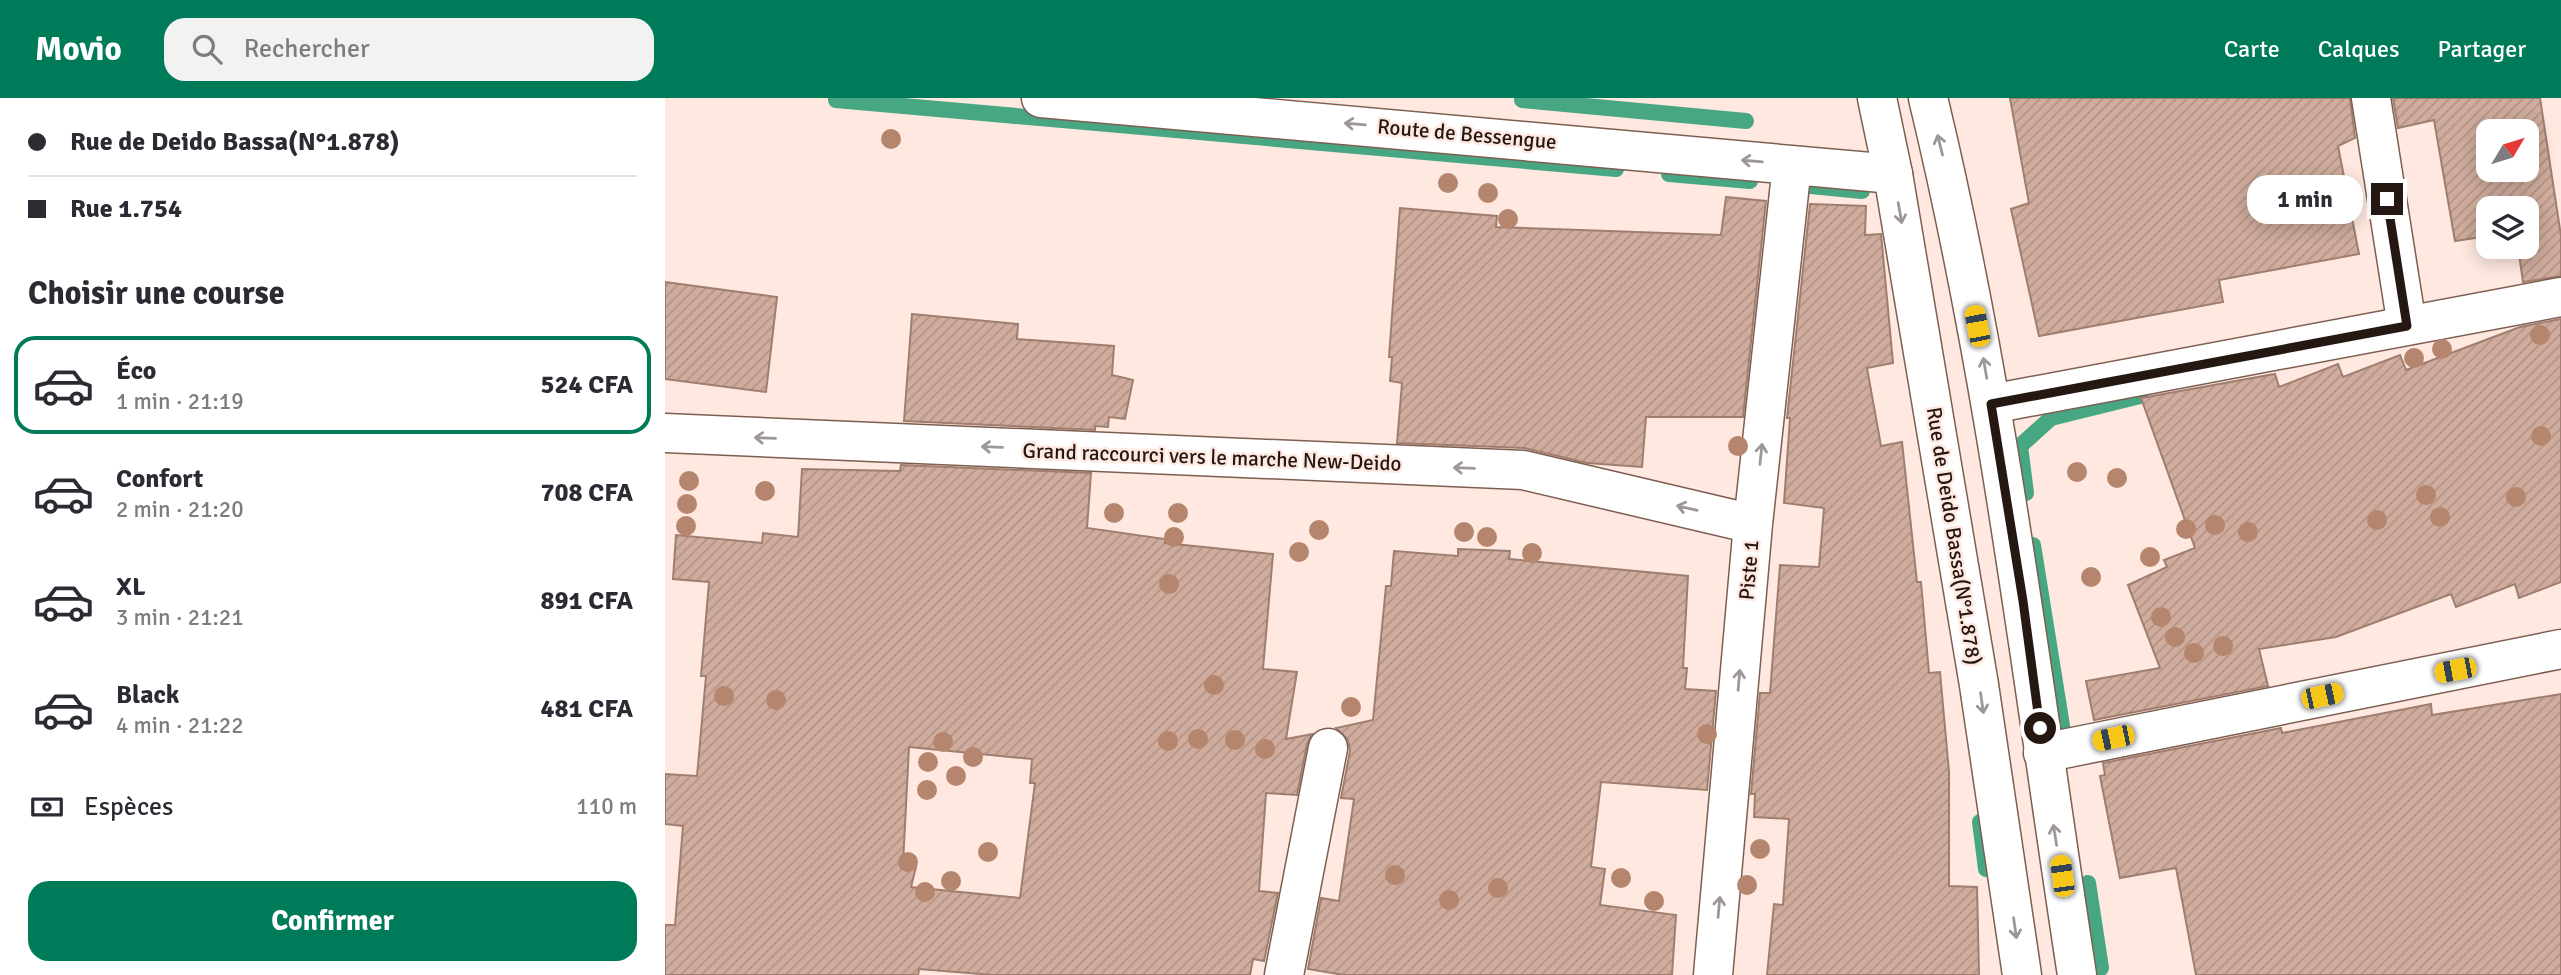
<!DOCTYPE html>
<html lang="fr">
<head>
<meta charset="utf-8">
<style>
	:root { --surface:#fff; --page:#f2f2f3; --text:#2b2b33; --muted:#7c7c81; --line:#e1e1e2; --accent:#007b59 }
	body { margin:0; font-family:Signika,sans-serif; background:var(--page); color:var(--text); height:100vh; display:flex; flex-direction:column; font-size:26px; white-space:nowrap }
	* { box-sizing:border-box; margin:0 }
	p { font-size:23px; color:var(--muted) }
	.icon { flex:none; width:38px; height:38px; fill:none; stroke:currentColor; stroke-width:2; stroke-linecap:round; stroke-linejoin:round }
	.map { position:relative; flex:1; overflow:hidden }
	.sheet { display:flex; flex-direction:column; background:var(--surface); width:665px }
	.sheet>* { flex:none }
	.top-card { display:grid; align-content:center; height:154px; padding:0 28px; background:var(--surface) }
	.needle { width:46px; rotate:52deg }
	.fabs { position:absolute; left:1811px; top:21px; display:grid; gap:14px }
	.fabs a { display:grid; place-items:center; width:63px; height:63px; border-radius:14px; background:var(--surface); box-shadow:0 4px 18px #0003; font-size:35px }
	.end { position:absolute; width:32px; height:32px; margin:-16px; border:9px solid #251813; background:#fff; box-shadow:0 0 0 4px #fff }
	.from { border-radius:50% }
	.bubble { position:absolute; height:49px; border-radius:21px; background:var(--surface); box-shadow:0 4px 18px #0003; font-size:23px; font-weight:700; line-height:49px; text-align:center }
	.car { position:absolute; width:21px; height:42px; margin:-21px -10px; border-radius:9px; box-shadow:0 0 5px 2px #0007; background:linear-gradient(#f5c518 24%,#345 0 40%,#f5c518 0 76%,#345 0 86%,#f5c518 0) }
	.top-card b { display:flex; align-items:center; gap:24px; height:66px; font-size:26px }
	.top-card b+b { border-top:2px solid var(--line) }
	.top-card i { width:18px; height:18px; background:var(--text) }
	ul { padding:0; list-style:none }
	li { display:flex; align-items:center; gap:21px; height:98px; margin:0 14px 10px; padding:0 14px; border:4px solid transparent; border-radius:21px }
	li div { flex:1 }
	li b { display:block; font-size:26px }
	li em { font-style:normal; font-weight:700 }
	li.current { border-color:var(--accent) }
	li>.icon { width:63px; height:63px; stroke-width:1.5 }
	h2 { padding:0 28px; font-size:32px; line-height:84px }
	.pay { display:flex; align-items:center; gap:18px; height:77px; padding:0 28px; font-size:26px }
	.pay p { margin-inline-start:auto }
	.cta { display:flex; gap:14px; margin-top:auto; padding:14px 28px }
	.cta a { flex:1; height:80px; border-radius:21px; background:var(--accent); color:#fff; font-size:28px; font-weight:700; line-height:80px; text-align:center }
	header { display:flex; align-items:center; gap:42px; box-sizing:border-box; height:98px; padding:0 35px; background:var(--accent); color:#fff }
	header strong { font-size:33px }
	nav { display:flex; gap:38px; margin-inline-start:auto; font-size:24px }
	.search { width:490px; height:63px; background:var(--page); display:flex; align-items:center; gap:18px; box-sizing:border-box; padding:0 24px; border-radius:21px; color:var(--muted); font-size:26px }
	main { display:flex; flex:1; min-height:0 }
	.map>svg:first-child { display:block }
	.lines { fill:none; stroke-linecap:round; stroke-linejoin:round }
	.stream { stroke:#47a783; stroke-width:16 }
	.building { fill:url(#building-hatch); stroke:#9f7e70; stroke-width:2; fill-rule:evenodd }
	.street-casing { stroke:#7d5e50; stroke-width:41 }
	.secondary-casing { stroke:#7d5e50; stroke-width:41 }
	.street { stroke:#fff; stroke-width:38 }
	.secondary { stroke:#fff; stroke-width:38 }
	.tree { fill:#b5856d }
	.oneway { stroke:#9d9795 }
	.route { stroke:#251813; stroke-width:9 }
	.labels { text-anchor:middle; stroke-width:5; stroke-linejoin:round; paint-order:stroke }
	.street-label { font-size:21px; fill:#251813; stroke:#fee8df }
</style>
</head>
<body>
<header>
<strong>Movio</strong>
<div class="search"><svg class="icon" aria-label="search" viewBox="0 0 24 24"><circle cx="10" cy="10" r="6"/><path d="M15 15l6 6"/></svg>Rechercher</div>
<nav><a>Carte</a><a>Calques</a><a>Partager</a></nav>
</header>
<main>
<section class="sheet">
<div class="top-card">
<b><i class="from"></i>Rue de Deido Bassa(N°1.878)</b>
<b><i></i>Rue 1.754</b>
</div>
<h2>Choisir une course</h2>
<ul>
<li class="current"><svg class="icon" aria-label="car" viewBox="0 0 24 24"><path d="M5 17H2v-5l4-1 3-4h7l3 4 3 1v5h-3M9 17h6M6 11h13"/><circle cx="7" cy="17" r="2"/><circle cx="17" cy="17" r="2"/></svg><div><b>Éco</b><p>1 min · 21:19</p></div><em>524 CFA</em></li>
<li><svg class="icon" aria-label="car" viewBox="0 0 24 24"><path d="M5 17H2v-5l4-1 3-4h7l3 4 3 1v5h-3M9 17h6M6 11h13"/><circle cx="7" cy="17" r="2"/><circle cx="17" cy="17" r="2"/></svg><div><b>Confort</b><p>2 min · 21:20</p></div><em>708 CFA</em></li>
<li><svg class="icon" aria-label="car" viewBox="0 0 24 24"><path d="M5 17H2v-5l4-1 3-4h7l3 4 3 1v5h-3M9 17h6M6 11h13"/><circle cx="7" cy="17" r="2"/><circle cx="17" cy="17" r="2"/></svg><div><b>XL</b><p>3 min · 21:21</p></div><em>891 CFA</em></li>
<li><svg class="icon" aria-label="car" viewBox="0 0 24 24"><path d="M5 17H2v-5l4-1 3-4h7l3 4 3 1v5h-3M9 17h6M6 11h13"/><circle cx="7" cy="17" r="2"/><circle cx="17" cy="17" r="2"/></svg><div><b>Black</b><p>4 min · 21:22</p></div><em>481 CFA</em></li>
</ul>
<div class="pay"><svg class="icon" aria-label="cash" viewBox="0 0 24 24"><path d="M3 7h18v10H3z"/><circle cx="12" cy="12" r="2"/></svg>Espèces<p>110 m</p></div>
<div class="cta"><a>Confirmer</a></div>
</section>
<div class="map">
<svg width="1896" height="877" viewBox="0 0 1896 877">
	<defs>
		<pattern id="building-hatch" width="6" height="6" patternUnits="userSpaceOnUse" patternTransform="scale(1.75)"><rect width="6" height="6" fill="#cfac9d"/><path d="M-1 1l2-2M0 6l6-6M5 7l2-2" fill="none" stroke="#b29386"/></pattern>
	</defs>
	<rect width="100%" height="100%" fill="#fee8df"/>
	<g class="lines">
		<path class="stream" d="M 171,2 L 951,71
			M 857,2 L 1081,23
			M 1004,76 L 1085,83
			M 1125,86 L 1197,93
			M 1361,395 L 1355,348 L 1386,320 L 1475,298
			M 1368,447 L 1399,640
			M 1315,724 L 1321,771
			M 1423,785 L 1436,870"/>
	</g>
	<path class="building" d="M 1345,0 L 1685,0 L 1690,40 L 1673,48 L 1694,156 L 1554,182 L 1558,204 L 1374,238 L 1346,111 L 1364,105 Z
		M 1728,0 L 1875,0 L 1896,138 L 1896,178 L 1858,184 L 1853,149 L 1862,149 L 1862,110 L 1824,110 L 1824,138 L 1790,143 L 1769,22 L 1733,30 ZM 1824,33 L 1862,33 L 1862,72 L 1824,72 Z
		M 1061,99 L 1101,103 L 1078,319 L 981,319 L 977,369 L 922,365 L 859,350 L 732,345 L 737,285 L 725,283 L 727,259 L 724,259 L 735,110 L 832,118 L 831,129 L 1056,137 Z
		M 1145,106 L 1201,108 L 1200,137 L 1216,136 L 1228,265 L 1202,270 L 1216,348 L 1237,344 L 1252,484 L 1256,484 L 1264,575 L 1275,574 L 1284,674 L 1284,788 L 1312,789 L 1314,877 L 1102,877 L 1109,806 L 1118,807 L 1124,721 L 1089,719 L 1090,696 L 1086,696 L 1095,595 L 1105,595 L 1115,467 L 1154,469 L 1159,410 L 1119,405 L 1125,320 L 1122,320 Z
		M 0,184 L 112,199 L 101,294 L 0,281 Z
		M 247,216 L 353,226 L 352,241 L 449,248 L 447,277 L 468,282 L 460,321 L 444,319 L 443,329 L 430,328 L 430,332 L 239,323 Z
		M 1896,221 L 1896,484 L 1854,500 L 1850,486 L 1791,509 L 1786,496 L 1671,539 L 1594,551 L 1603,588 L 1429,622 L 1421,583 L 1495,570 L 1463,487 L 1502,469 L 1499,462 L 1530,450 L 1476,300 L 1610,276 L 1614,289 L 1673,266 L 1678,279 L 1735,257 L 1741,272 L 1855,229 Z
		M 236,367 L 426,375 L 422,430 L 500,441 L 500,445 L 608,456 L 598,571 L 632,574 L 621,641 L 647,636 L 642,646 L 632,697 L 601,695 L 594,793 L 613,795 L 599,863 L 588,861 L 585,877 L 328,877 L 254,871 L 253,877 L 0,877 L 0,827 L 10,827 L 18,728 L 0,726 L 0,676 L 32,678 L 41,578 L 36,578 L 44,484 L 8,481 L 11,437 L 97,445 L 98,435 L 133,439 L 137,371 L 235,373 ZM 244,649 L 367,661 L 365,685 L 370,685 L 355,800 L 246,789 L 251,769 L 238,766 Z
		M 793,451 L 845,453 L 844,461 L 1023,478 L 1018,570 L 1022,570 L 1020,591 L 1051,593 L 1042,692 L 936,684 L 926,769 L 940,771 L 935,807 L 1011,817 L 1007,877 L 679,877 L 643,871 L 656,800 L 674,803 L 689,701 L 676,700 L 685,653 L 683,642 L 671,630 L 708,622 L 721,488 L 726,488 L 729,453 L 793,458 Z
		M 1896,596 L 1896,877 L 1531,877 L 1511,770 L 1455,780 L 1435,678 L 1440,677 L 1438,665 L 1616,630 L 1617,635 L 1766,606 L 1767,617 Z"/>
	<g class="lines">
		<defs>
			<path id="street" d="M 376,0 L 1228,76
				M 1706,0 L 1742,228
				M 1326,306 L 1896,199
				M 0,335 L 858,372 L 1088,426
				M 1378,655 L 1896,551
				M 619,877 L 663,650
				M 1048,877 L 1088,426 L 1127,67"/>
			<path id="secondary" d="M 1212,0 L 1228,76 L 1314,587 L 1357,877
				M 1263,0 C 1333,289 1367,584 1412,877"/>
		</defs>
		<use href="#street" class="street-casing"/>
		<use href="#secondary" class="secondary-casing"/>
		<use href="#street" class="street"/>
		<use href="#secondary" class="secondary"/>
	</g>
	<g class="tree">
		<circle cx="226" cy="41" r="10"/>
		<circle cx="783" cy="85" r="10"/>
		<circle cx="823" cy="95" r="10"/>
		<circle cx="843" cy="121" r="10"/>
		<circle cx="1875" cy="237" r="10"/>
		<circle cx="1777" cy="251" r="10"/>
		<circle cx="1749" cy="260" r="10"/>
		<circle cx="1876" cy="338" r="10"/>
		<circle cx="1073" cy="348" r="10"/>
		<circle cx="1412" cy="374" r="10"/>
		<circle cx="1452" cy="380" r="10"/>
		<circle cx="24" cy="383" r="10"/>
		<circle cx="100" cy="393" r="10"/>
		<circle cx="1761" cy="397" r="10"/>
		<circle cx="1851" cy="399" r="10"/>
		<circle cx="22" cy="406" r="10"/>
		<circle cx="449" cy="415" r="10"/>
		<circle cx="513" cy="415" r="10"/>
		<circle cx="1775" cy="419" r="10"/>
		<circle cx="1712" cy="422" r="10"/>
		<circle cx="1550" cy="427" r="10"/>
		<circle cx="21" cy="428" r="10"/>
		<circle cx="1521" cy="431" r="10"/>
		<circle cx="654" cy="432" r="10"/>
		<circle cx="799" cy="434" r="10"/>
		<circle cx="1583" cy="434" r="10"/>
		<circle cx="509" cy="439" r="10"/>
		<circle cx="822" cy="439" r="10"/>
		<circle cx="634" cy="454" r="10"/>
		<circle cx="867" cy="455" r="10"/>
		<circle cx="1485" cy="459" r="10"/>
		<circle cx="1426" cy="479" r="10"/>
		<circle cx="504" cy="486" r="10"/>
		<circle cx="1496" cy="519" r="10"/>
		<circle cx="1510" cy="539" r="10"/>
		<circle cx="1558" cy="548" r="10"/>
		<circle cx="1529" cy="555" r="10"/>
		<circle cx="549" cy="587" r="10"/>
		<circle cx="59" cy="598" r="10"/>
		<circle cx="111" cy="602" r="10"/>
		<circle cx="686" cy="609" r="10"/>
		<circle cx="1042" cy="636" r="10"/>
		<circle cx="533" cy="641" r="10"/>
		<circle cx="570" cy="642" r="10"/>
		<circle cx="503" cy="643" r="10"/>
		<circle cx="278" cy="644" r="10"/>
		<circle cx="600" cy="651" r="10"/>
		<circle cx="308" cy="659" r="10"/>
		<circle cx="263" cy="664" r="10"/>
		<circle cx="291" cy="678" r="10"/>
		<circle cx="262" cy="692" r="10"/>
		<circle cx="1095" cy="751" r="10"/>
		<circle cx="323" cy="754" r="10"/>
		<circle cx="243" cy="764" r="10"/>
		<circle cx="730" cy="777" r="10"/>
		<circle cx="956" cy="780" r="10"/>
		<circle cx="286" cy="783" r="10"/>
		<circle cx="1082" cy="787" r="10"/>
		<circle cx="833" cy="790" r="10"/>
		<circle cx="260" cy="794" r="10"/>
		<circle cx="784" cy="802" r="10"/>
		<circle cx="989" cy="803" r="10"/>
	</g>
	<defs><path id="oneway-shaft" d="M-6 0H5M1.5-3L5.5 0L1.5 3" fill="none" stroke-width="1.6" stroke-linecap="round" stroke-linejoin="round" transform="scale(1.75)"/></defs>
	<g class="oneway">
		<use href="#oneway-shaft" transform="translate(690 26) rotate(-175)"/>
		<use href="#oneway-shaft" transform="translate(1275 47) rotate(-104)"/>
		<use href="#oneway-shaft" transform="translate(1087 63) rotate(-175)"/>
		<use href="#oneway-shaft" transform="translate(1235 115) rotate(80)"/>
		<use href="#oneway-shaft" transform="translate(1320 270) rotate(-100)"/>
		<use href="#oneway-shaft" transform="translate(100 340) rotate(-178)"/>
		<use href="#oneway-shaft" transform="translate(327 349) rotate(-178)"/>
		<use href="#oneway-shaft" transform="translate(1096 356) rotate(-84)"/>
		<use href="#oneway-shaft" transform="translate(799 370) rotate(-178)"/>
		<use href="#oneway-shaft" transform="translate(1022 410) rotate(-167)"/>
		<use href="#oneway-shaft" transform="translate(1074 582) rotate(-85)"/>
		<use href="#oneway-shaft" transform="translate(1317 605) rotate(82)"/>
		<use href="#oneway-shaft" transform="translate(1390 737) rotate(-99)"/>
		<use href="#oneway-shaft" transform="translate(1054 809) rotate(-85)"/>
		<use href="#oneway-shaft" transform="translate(1350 830) rotate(82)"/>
	</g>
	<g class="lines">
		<path class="route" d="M 1375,630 L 1358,503 L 1326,306 L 1742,228 L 1722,101"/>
	</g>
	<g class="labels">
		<g class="street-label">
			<text transform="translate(802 36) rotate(5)" y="7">Route de Bessengue</text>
			<text transform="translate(547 359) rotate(2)" y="7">Grand raccourci vers le marche New-Deido</text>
			<text transform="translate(1289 438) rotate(81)" y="7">Rue de Deido Bassa(N°1.878)</text>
			<text transform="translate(1084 472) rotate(-85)" y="7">Piste 1</text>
		</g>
	</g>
</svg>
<div class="fabs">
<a><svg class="needle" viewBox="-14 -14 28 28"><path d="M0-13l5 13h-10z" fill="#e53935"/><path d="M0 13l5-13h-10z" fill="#7c7c81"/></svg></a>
<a><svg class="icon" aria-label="layers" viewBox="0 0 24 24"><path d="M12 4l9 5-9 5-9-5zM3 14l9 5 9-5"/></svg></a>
</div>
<i class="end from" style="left:1375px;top:630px"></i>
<i class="end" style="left:1722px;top:101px"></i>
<div class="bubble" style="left:1582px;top:77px;width:116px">1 min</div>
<i class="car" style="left:1312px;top:228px;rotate:349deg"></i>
<i class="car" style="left:1790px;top:572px;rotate:259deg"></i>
<i class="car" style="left:1657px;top:598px;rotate:78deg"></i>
<i class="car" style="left:1448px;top:640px;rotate:258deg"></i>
<i class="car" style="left:1397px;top:778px;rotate:352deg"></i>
</div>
</main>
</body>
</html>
